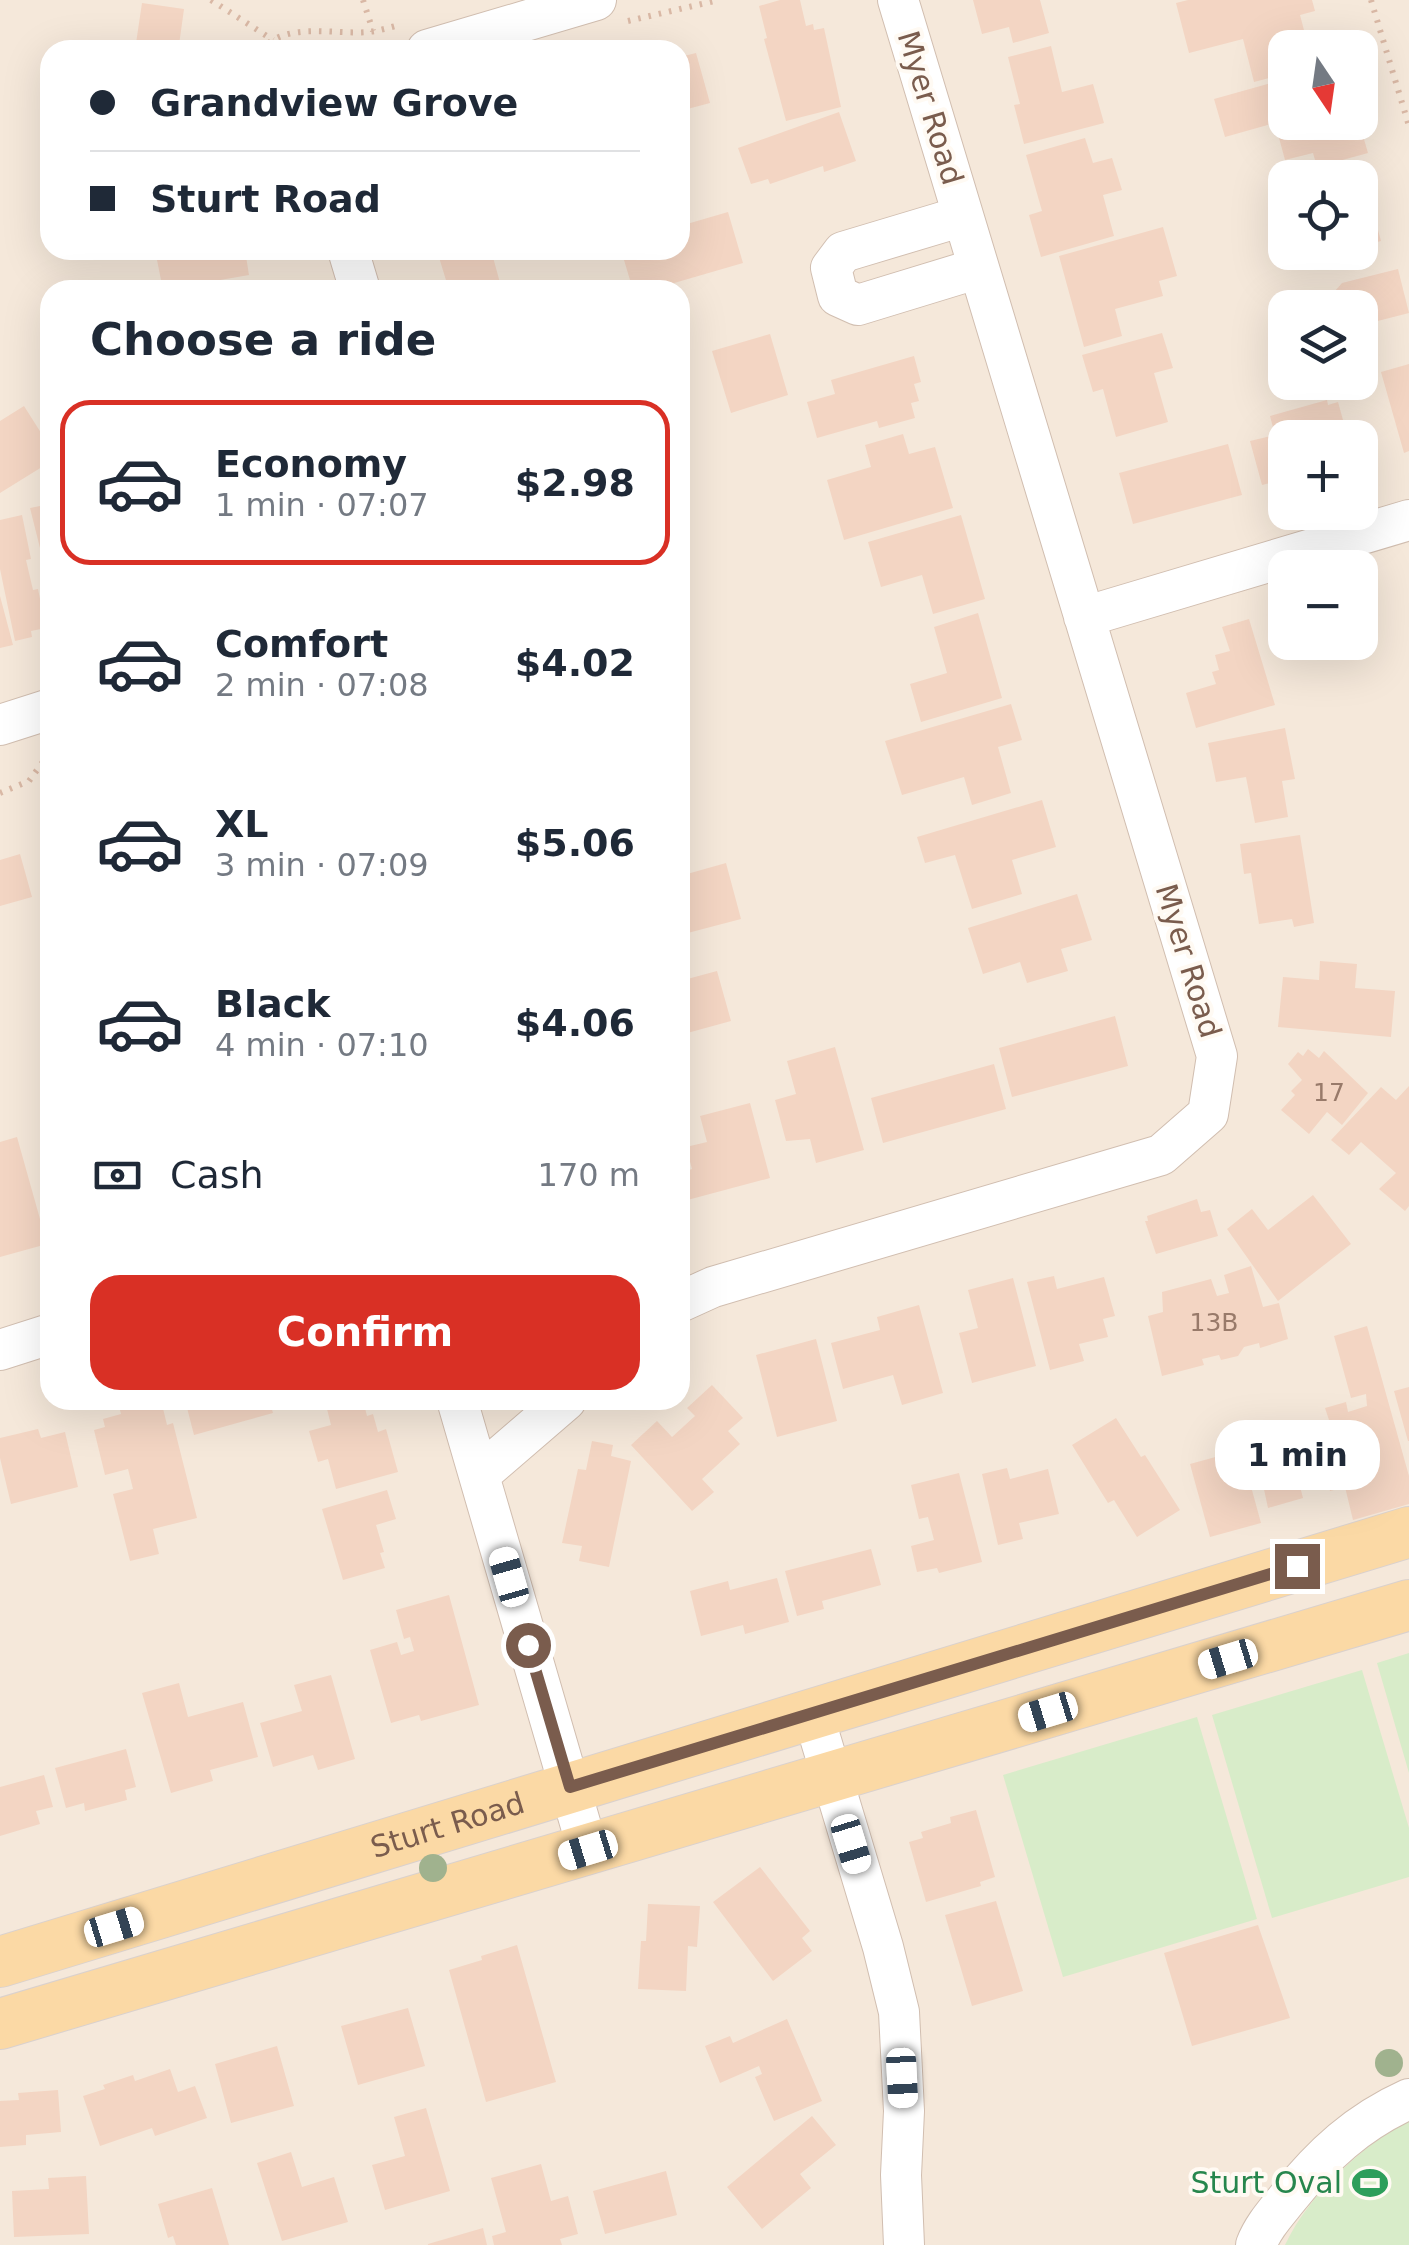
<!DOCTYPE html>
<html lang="en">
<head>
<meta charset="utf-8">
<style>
	:root { --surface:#fff; --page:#f2f2f3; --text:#1f2937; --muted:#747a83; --line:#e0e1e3; --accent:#d93025 }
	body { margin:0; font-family:"DejaVu Sans",sans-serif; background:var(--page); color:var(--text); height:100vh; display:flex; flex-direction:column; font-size:38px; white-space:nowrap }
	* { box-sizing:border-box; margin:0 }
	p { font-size:32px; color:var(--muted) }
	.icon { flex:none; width:55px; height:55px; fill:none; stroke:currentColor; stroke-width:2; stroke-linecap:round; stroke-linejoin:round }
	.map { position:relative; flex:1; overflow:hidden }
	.side { position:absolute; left:40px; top:280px; width:650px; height:1130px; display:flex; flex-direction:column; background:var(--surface); border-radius:30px; box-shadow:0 10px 40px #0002 }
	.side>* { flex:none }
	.banner { position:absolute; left:40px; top:40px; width:650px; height:220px; border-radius:30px; box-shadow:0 10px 40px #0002; display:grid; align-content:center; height:220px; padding:0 50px; background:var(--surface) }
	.needle { width:65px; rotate:167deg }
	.controls { position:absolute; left:1268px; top:30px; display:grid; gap:20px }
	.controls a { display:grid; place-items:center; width:110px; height:110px; border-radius:20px; background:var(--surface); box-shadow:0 10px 40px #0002; font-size:50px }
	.end { position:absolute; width:45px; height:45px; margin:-22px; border:12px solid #7a5c4d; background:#fff; box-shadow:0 0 0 5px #fff }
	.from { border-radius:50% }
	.bubble { position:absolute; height:70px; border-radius:30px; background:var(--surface); box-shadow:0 10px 40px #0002; font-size:32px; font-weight:700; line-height:70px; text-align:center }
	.car { position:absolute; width:30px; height:60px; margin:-30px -15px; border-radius:12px; box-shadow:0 0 8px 2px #0007; background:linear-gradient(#fff 24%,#345 0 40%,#fff 0 76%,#345 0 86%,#fff 0) }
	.banner b { display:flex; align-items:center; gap:35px; height:95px; font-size:38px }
	.banner b+b { border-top:2px solid var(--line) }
	.banner i { width:25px; height:25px; background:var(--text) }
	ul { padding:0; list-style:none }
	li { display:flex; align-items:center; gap:30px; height:165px; margin:0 20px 15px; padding:0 30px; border:5px solid transparent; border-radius:30px }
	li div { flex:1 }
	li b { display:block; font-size:38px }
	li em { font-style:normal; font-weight:700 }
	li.selected { border-color:var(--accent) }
	li>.icon { width:90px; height:90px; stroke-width:1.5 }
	h2 { padding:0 50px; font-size:45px; line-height:120px }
	.pay { display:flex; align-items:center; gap:25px; height:110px; padding:0 50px; font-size:38px }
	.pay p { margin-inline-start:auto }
	.cta { display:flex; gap:20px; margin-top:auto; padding:20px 50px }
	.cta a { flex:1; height:115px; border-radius:30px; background:var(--accent); color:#fff; font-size:40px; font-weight:700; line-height:115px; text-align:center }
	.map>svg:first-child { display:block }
	.residential { fill:#f5e8da; fill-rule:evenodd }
	.green { fill:#d8ecc9 }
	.building { fill:#f3d5c3 }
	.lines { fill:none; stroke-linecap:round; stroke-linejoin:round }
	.minor-casing { stroke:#d1beb0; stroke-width:42 }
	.major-casing { stroke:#dad1cd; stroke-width:52 }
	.path { stroke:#d9b8a5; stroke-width:6; stroke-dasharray:2.5 8; stroke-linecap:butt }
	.minor { stroke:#fff; stroke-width:40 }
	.major { stroke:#fbd9a5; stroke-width:50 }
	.tree { fill:#a0b28e }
	.route { stroke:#7a5c4d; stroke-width:12 }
	.labels { text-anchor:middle; stroke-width:8; stroke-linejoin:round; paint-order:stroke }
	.number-label { font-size:25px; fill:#987a6a }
	.street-label { font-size:30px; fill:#7a5c4d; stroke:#fffaf3 }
	.leisure-label { font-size:30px; fill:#27864d; stroke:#fffaf3; text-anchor:end }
</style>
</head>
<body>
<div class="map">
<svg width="1409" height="2245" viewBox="0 0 1409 2245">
	<rect width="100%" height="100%" fill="#fdf6ec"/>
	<path class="residential" d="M 0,0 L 1409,0 L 1409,2245 L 0,2245 ZM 1285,48 L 1360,48 L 1360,122 L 1285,122 ZM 50,50 L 680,50 L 680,250 L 50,250 ZM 1285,178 L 1360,178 L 1360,252 L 1285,252 ZM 50,290 L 680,290 L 680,1400 L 50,1400 ZM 1285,308 L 1360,308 L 1360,382 L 1285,382 ZM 1285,438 L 1360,438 L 1360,512 L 1285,512 ZM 1285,568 L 1360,568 L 1360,642 L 1285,642 Z"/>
	<path class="green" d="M 1409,1653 L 1409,1773 L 1377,1663 Z
		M 1362,1670 L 1409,1828 L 1409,1877 L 1272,1918 L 1212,1715 Z
		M 1197,1717 L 1257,1919 L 1063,1977 L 1003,1775 Z
		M 1409,2118 L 1409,2245 L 1285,2245 C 1310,2192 1361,2149 1409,2118 Z"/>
	<path class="building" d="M 780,0 L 800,0 L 806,26 L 813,24 L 814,30 L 824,28 L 841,107 L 786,121 L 764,39 L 767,38 L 759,6 Z
		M 973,0 L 1040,0 L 1049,33 L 1013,43 L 1009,27 L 982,34 Z
		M 1188,0 L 1312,0 L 1315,11 L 1300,15 L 1305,34 L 1290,38 L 1293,48 L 1285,48 L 1285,74 L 1254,82 L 1243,39 L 1189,53 L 1176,3 Z
		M 142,3 L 184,9 L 179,45 L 186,45 L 185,50 L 135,50 Z
		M 1051,46 L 1062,92 L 1093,84 L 1104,123 L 1024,144 L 1014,105 L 1020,104 L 1008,57 Z
		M 696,53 L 710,103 L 680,111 L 680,57 Z
		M 1285,79 L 1285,122 L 1319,122 L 1320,126 L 1359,122 L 1368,153 L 1317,167 L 1313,153 L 1285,160 L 1275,123 L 1225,137 L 1214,99 Z
		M 839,112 L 856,161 L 824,172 L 823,166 L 770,184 L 768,179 L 751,184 L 738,148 Z
		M 1085,138 L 1093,163 L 1112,158 L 1122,190 L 1103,195 L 1114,236 L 1041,257 L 1029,215 L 1042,211 L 1026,155 Z
		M 1360,190 L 1364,199 L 1369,197 L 1381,241 L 1373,243 L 1377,257 L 1341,266 L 1337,252 L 1360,252 Z
		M 728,212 L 743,263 L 650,290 L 633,290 L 621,250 L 680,250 L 680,226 Z
		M 1163,227 L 1177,276 L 1159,281 L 1163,296 L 1115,309 L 1122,336 L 1084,347 L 1059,256 Z
		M 155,250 L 245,250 L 249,275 L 163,290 Z
		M 453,250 L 491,250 L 502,290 L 449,290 L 438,254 Z
		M 1398,269 L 1409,313 L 1366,324 L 1360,331 L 1360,308 L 1320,308 L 1342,283 Z
		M 1162,333 L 1173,368 L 1154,373 L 1168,422 L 1116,437 L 1103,389 L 1093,392 L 1082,355 Z
		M 770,334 L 788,395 L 731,413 L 712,351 Z
		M 914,356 L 921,382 L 914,384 L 919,401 L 911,403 L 915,418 L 879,428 L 877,421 L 817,438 L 807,402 L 835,394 L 831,380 Z
		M 1409,364 L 1409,451 L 1404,453 L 1381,372 Z
		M 1327,400 L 1328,405 L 1338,402 L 1348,438 L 1285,438 L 1285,479 L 1262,485 L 1250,441 L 1275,435 L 1270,416 Z
		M 24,406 L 50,447 L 50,462 L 0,493 L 0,421 Z
		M 903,434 L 909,454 L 935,447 L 953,508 L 844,540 L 827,480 L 871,467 L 865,445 Z
		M 1228,444 L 1242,495 L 1133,524 L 1119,473 Z
		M 50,504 L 50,580 L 48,580 L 30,508 Z
		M 22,515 L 31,559 L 26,560 L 33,590 L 38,589 L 46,628 L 31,631 L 32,637 L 15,641 L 0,569 L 0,520 Z
		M 961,515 L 985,599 L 933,614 L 922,575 L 881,587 L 868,542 Z
		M 0,596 L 13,645 L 0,648 Z
		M 978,613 L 1002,698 L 921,722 L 910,684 L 947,673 L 934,627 Z
		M 1249,619 L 1275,705 L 1196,728 L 1186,693 L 1216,684 L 1212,672 L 1219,670 L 1215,655 L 1230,651 L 1222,627 Z
		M 1011,704 L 1022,740 L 998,747 L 1011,793 L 972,805 L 964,777 L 902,795 L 885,741 Z
		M 1285,728 L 1295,779 L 1282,781 L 1288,817 L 1255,823 L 1246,777 L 1216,782 L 1208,743 Z
		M 1042,800 L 1056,847 L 1012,860 L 1022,894 L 972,909 L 955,855 L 925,863 L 917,837 Z
		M 1300,835 L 1314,923 L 1294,927 L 1292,919 L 1259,924 L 1251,873 L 1244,874 L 1240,844 Z
		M 20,854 L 32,897 L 0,906 L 0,860 Z
		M 726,863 L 741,919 L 680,935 L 680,876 Z
		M 1077,894 L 1092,940 L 1061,949 L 1068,971 L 1027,983 L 1020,962 L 983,974 L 968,928 Z
		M 1320,961 L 1357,964 L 1355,988 L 1395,991 L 1391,1037 L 1278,1027 L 1283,977 L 1319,980 Z
		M 717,971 L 731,1021 L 680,1035 L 680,981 Z
		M 1115,1016 L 1128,1066 L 1012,1097 L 999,1048 Z
		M 835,1047 L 864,1150 L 816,1163 L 810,1139 L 786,1141 L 775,1100 L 796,1094 L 787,1061 Z
		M 1308,1049 L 1319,1058 L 1324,1051 L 1368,1093 L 1342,1125 L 1327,1112 L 1309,1134 L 1281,1110 L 1295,1095 L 1291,1091 L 1302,1080 L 1288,1064 L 1298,1052 L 1303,1056 Z
		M 994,1064 L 1006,1109 L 883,1143 L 871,1098 Z
		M 1409,1086 L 1409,1206 L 1405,1211 L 1379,1189 L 1396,1173 L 1361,1142 L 1349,1155 L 1331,1140 L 1381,1087 L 1396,1100 Z
		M 750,1103 L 770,1178 L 680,1202 L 680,1173 L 692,1169 L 686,1147 L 707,1142 L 700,1116 Z
		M 17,1137 L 47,1244 L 0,1257 L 0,1142 Z
		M 1313,1195 L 1351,1244 L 1278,1301 L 1227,1229 L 1252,1209 L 1268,1230 Z
		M 1197,1199 L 1201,1212 L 1210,1210 L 1218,1236 L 1156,1254 L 1145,1221 L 1148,1221 L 1147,1216 Z
		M 1251,1266 L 1263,1307 L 1279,1303 L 1288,1339 L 1260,1348 L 1259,1343 L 1244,1347 L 1238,1356 L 1221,1360 L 1219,1355 L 1202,1359 L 1204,1365 L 1162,1376 L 1148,1316 L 1163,1312 L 1162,1292 L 1211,1279 L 1217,1296 L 1229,1293 L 1224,1275 Z
		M 1054,1276 L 1057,1289 L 1104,1277 L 1115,1316 L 1103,1319 L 1108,1337 L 1079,1344 L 1084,1361 L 1050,1370 L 1027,1282 Z
		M 1013,1278 L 1036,1366 L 972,1383 L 959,1333 L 978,1328 L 968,1290 Z
		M 919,1305 L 943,1393 L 902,1405 L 893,1375 L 843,1389 L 831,1343 L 880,1330 L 877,1317 Z
		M 1367,1326 L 1409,1476 L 1409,1504 L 1353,1520 L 1345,1487 L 1330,1491 L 1312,1433 L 1331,1426 L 1325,1408 L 1346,1402 L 1348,1412 L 1367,1406 L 1366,1394 L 1351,1398 L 1334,1336 Z
		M 816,1339 L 837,1421 L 777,1437 L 756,1355 Z
		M 712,1385 L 743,1418 L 728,1431 L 740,1444 L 702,1479 L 714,1492 L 692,1511 L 631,1445 L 657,1421 L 672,1437 L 695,1416 L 687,1408 Z
		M 1409,1387 L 1409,1441 L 1408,1441 L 1394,1391 Z
		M 126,1400 L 161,1400 L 167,1425 L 173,1423 L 197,1518 L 153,1529 L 159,1554 L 130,1561 L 113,1494 L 133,1489 L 128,1469 L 105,1475 L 94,1430 L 105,1427 L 103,1419 L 121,1414 L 118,1402 Z
		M 185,1400 L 269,1400 L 273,1413 L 194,1435 Z
		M 363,1400 L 367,1416 L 373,1414 L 378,1432 L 386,1429 L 398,1472 L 336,1489 L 328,1459 L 318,1462 L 309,1431 L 331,1425 L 327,1409 Z
		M 1116,1418 L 1141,1457 L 1145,1455 L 1180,1510 L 1137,1537 L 1114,1500 L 1108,1503 L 1072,1445 Z
		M 38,1429 L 41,1438 L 65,1432 L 78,1487 L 11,1504 L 0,1458 L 0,1438 Z
		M 1293,1432 L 1304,1473 L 1297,1475 L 1303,1498 L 1268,1508 L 1254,1443 Z
		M 592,1441 L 613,1445 L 611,1456 L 631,1461 L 609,1567 L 579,1561 L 582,1546 L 562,1543 L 578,1469 L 586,1470 Z
		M 1241,1450 L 1261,1523 L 1210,1537 L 1190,1464 Z
		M 1007,1468 L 1010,1479 L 1048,1469 L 1059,1514 L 1019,1523 L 1023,1539 L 998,1545 L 982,1474 Z
		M 959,1473 L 982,1562 L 939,1573 L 937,1568 L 917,1572 L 911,1546 L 934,1540 L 928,1517 L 919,1519 L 911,1485 Z
		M 387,1490 L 396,1519 L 376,1525 L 384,1552 L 380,1553 L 385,1568 L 343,1580 L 322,1509 Z
		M 871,1549 L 881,1585 L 822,1601 L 824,1609 L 797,1616 L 785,1571 Z
		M 777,1578 L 789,1622 L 745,1634 L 743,1625 L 701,1636 L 690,1591 L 728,1581 L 730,1590 Z
		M 449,1595 L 479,1705 L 421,1721 L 419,1715 L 391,1723 L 370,1650 L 397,1642 L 401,1655 L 414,1651 L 410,1637 L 404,1639 L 396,1610 Z
		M 331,1675 L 355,1759 L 318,1770 L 313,1755 L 273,1767 L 260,1723 L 302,1711 L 294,1685 Z
		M 179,1683 L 188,1717 L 243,1702 L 258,1757 L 210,1770 L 213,1781 L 171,1793 L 142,1693 Z
		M 126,1749 L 136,1787 L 125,1790 L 127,1800 L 85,1811 L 84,1803 L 66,1808 L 55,1768 Z
		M 44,1775 L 53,1807 L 36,1811 L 40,1824 L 0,1836 L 0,1787 Z
		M 976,1810 L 995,1877 L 980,1882 L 981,1886 L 926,1902 L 909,1842 L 923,1838 L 921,1832 L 951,1823 L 950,1817 Z
		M 760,1867 L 810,1931 L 802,1938 L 812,1951 L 773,1981 L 713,1902 Z
		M 996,1901 L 1023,1991 L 972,2006 L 945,1915 Z
		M 648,1904 L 700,1906 L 697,1947 L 688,1946 L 686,1991 L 638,1989 L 641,1941 L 646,1941 Z
		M 1258,1925 L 1290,2018 L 1192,2046 L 1164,1953 Z
		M 517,1945 L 556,2082 L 486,2102 L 449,1970 L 482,1960 L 481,1956 Z
		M 408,2008 L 425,2066 L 358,2085 L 341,2026 Z
		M 787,2019 L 822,2101 L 774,2121 L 755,2077 L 762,2074 L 759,2066 L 720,2083 L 705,2046 L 730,2036 L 733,2043 Z
		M 277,2046 L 294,2106 L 231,2123 L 215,2064 Z
		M 170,2069 L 178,2092 L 195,2086 L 207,2118 L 155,2136 L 152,2128 L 100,2146 L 83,2096 L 105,2089 L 103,2085 L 133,2075 L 135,2081 Z
		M 58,2090 L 61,2132 L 26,2135 L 26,2145 L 0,2147 L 0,2101 L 19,2100 L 18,2093 Z
		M 426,2108 L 450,2191 L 385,2210 L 372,2165 L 405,2156 L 394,2117 Z
		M 812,2116 L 836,2145 L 800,2174 L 811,2188 L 762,2229 L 727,2187 Z
		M 291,2152 L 302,2187 L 334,2177 L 348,2222 L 282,2241 L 257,2163 Z
		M 541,2164 L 551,2201 L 568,2196 L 578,2234 L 560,2239 L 562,2245 L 494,2245 L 492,2236 L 506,2232 L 491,2178 Z
		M 666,2171 L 677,2215 L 605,2234 L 593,2191 Z
		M 86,2176 L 89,2234 L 14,2237 L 12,2191 L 49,2189 L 48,2178 Z
		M 212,2188 L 229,2245 L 176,2245 L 173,2236 L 168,2238 L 158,2204 Z
		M 483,2228 L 487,2245 L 428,2245 L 428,2244 Z"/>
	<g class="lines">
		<defs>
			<path id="minor" d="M 427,50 L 596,0
				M 963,216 L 843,252 L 831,268 L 838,296 L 858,305 L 979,268
				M 348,250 L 360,290
				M 1084,617 L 1409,520
				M 0,725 L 50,709
				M 680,1302 L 713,1287 L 1161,1155 L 1208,1114 L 1217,1056 L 898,0
				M 0,1350 L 50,1334
				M 457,1400 L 588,1850
				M 479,1475 L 566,1400
				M 813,1714 L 883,1947 L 899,2012 L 904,2111 L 901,2175 L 904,2245
				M 1256,2245 C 1263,2227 1275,2214 1287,2199 C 1322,2155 1358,2122 1409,2099"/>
			<g id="major">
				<path id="s1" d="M 0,1962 L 1409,1532"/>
				<path d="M 0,2024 L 1409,1605"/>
			</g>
		</defs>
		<use href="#minor" class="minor-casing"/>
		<use href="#major" class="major-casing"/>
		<path class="path" d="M 211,0 L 273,40
			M 363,0 L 373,31
			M 1371,0 L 1409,126
			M 628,21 L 719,0
			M 261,50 C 286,21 334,35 368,32 C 378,31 388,28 399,25
			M 0,793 L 29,781 L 50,752"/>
		<use href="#minor" class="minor"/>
		<use href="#major" class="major"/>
	</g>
	<g class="tree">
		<circle cx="433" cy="1868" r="14"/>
		<circle cx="1389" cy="2063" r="14"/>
	</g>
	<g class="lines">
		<path class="route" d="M 528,1645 L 570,1787 L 1297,1566"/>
	</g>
	<defs>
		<symbol id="stadium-bare" viewBox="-9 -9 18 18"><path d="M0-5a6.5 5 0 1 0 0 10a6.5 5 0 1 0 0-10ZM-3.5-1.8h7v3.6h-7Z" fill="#2e9e5b" stroke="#fffaf3" stroke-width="2.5" paint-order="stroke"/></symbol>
	</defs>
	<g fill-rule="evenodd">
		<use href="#stadium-bare" x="1345" y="2158" width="50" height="50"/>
	</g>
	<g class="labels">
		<g class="number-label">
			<text x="1329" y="1101">17</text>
			<text x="1214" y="1331">13B</text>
		</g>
		<g class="street-label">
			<text transform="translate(930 108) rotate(73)" y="10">Myer Road</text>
			<text transform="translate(1188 961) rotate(73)" y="10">Myer Road</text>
			<text dy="10" stroke="none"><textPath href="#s1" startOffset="468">Sturt Road</textPath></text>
		</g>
		<g class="leisure-label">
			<text x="1342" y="2193">Sturt Oval</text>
		</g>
	</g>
</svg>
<div class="controls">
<a><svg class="needle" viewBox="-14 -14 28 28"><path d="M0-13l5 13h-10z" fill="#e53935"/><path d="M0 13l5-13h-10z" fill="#747a83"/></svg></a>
<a><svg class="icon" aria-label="locate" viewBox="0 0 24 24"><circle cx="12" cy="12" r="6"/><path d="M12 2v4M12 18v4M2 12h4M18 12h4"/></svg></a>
<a><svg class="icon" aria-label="layers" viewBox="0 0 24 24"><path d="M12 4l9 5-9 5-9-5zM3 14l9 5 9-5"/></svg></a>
<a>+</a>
<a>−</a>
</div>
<i class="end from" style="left:528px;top:1645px"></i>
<i class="end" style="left:1297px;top:1566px"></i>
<div class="bubble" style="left:1215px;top:1420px;width:165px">1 min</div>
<i class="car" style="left:509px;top:1577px;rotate:344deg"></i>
<i class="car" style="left:1228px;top:1659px;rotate:253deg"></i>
<i class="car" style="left:1048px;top:1712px;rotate:253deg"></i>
<i class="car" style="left:851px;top:1844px;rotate:163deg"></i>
<i class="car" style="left:588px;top:1850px;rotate:253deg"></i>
<i class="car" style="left:114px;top:1927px;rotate:73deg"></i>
<i class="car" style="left:902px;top:2078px;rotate:177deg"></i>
<div class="banner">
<b><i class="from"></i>Grandview Grove</b>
<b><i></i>Sturt Road</b>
</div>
<section class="side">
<h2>Choose a ride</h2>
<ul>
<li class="selected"><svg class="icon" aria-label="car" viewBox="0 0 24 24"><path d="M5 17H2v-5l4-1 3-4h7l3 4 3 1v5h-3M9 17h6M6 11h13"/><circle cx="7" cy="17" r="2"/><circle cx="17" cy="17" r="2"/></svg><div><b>Economy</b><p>1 min · 07:07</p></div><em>$2.98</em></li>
<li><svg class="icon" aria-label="car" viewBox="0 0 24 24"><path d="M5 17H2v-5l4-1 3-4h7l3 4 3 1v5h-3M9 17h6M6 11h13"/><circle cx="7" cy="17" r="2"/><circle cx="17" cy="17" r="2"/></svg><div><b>Comfort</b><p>2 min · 07:08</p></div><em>$4.02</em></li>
<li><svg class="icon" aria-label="car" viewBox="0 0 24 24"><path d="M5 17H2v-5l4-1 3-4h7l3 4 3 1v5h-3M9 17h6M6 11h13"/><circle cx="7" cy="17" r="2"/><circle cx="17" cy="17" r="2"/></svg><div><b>XL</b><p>3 min · 07:09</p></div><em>$5.06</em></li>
<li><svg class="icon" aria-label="car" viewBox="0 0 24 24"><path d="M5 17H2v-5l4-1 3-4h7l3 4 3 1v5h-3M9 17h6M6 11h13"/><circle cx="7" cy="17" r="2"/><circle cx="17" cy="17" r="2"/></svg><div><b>Black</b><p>4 min · 07:10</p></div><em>$4.06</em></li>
</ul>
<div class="pay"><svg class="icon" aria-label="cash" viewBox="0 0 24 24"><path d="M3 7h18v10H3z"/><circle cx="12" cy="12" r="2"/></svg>Cash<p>170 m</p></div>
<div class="cta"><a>Confirm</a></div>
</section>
</div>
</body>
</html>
